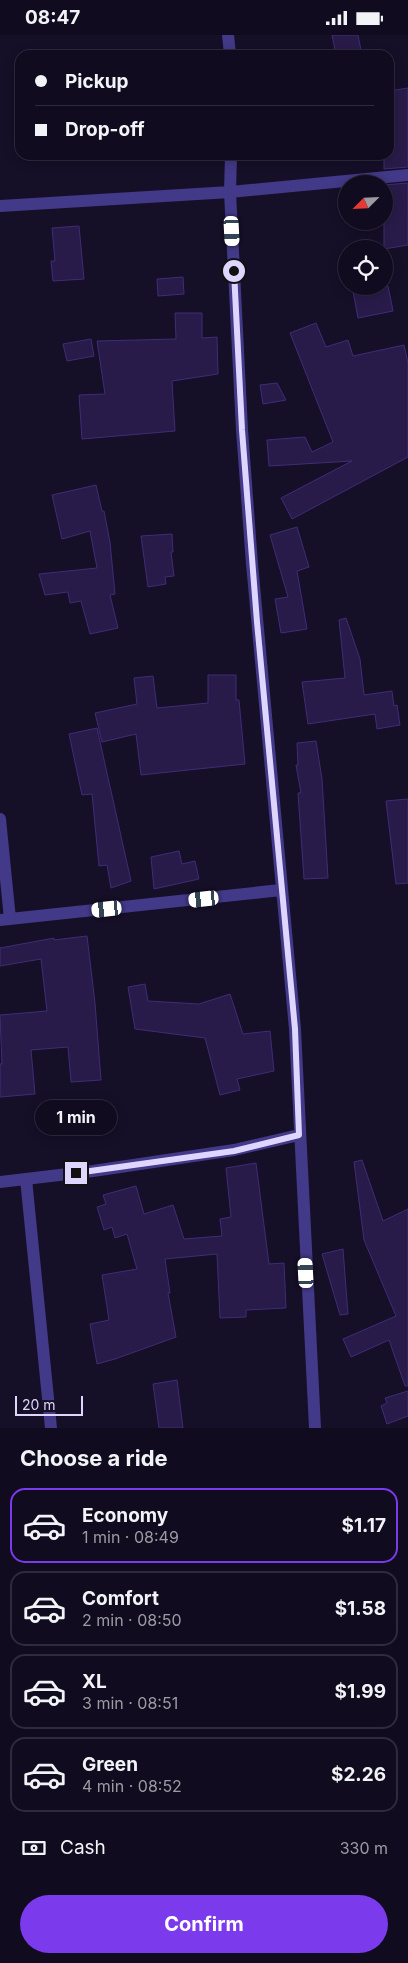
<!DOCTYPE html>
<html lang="en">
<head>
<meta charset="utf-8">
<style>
	:root { --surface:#100b1e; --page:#1e192b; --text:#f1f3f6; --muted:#9c9ba4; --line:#302b3c; --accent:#7c3aed }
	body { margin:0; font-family:Inter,sans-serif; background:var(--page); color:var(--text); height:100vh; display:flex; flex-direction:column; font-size:19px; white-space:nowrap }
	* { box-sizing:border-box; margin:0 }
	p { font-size:16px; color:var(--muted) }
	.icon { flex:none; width:28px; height:28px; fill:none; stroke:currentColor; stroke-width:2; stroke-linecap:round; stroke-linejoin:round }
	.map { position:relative; height:1393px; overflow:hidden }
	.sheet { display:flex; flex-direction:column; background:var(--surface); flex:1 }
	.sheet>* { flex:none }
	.top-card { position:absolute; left:15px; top:15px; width:379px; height:110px; border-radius:15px; box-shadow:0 2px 12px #0003,0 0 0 1px var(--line); display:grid; align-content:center; height:110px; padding:0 20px; background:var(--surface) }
	.needle { width:32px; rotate:246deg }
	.buttons { position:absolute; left:338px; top:140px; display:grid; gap:10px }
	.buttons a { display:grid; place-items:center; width:55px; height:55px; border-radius:50%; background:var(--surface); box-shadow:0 2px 12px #0003,0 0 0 1px var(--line); font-size:25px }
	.scale { position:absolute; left:15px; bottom:12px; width:68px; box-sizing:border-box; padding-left:5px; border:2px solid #ded6ff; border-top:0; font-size:14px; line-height:18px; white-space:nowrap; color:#ded6ff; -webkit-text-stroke:4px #150f28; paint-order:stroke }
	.end { position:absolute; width:22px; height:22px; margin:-11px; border:6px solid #ded6ff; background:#111; box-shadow:0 0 0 2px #111 }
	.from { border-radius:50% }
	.bubble { position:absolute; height:35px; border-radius:18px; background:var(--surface); box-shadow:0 2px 12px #0003,0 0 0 1px var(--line); font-size:16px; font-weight:700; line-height:35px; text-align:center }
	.car { position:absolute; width:15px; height:30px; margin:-15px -8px; border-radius:6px; box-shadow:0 0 4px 1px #0007; background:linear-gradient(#fff 24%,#345 0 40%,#fff 0 76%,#345 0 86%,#fff 0) }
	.top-card b { display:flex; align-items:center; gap:18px; height:48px; font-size:19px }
	.top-card b+b { border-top:1px solid var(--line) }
	.top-card i { width:12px; height:12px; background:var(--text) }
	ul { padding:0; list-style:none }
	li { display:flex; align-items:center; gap:15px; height:75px; margin:0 10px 8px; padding:0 10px; border:2px solid var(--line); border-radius:15px }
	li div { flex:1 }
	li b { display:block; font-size:19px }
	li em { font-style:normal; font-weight:700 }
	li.on { border-color:var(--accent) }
	li>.icon { width:45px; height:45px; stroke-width:1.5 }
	h2 { padding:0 20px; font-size:22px; line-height:60px }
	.pay { display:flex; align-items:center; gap:12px; height:55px; padding:0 20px; font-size:19px }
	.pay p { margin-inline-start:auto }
	.button { display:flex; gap:10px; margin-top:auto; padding:10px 20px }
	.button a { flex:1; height:58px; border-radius:30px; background:var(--accent); color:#fff; font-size:20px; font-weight:700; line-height:58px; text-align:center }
	.status { display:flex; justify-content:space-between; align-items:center; height:35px; padding:0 25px; background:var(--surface); direction:ltr }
	.status svg { height:14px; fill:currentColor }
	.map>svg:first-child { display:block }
	.building { fill:#281b49; stroke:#402c76 }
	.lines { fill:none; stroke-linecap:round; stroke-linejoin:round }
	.minor { stroke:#423988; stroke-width:12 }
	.route { stroke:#ded6ff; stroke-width:6 }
</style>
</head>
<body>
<div class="status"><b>08:47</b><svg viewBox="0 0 49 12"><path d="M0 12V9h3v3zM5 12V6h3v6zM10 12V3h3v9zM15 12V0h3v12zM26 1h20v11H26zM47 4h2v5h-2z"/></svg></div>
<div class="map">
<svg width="408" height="1393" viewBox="0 0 408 1393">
	<rect width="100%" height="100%" fill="#150f28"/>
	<path class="building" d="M 332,0 L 358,0 L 362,20 L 336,20 Z
		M 408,53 L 408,132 L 384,134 L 384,120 L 389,120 L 389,56 Z
		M 408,148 L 408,210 L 384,214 L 384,150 Z
		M 79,191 L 84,244 L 53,246 L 51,226 L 55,226 L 52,193 Z
		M 183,242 L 184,259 L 158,261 L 157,244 Z
		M 352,251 L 388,251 L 393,276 L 358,283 Z
		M 175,278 L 202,278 L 202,303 L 217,302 L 218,339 L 172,346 L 175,396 L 82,404 L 79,360 L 105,359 L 97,306 L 176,304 Z
		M 316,288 L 326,312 L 348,305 L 353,321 L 404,310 L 408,328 L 408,422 L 292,484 L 281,463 L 352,426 L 269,431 L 267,405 L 305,402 L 312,417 L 333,407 L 290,298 Z
		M 91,304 L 94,321 L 67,326 L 63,309 Z
		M 277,348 L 286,365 L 263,369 L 260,350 Z
		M 96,450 L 102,476 L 104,476 L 110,507 L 115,559 L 110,560 L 118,593 L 90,599 L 81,566 L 70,568 L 68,557 L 45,560 L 39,539 L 97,533 L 90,496 L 62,504 L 52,460 Z
		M 297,492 L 309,532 L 297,536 L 307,594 L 281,598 L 275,564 L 288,562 L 270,500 Z
		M 172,499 L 173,517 L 171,517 L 174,541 L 165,542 L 166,549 L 148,552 L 141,501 Z
		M 346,583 L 360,624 L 364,660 L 392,656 L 394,671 L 397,670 L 400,690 L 377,694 L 375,679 L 308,689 L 302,647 L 345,643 L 339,585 Z
		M 208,640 L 236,640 L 236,665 L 239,665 L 245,729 L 141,740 L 136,699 L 102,707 L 95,678 L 137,669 L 134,643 L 153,641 L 157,673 L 208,668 Z
		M 97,693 L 131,846 L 111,853 L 107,830 L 99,831 L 92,759 L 82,760 L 69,699 Z
		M 316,706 L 322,744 L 328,843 L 304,844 L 298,758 L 301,758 L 296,730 L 298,730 L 297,708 Z
		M 408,764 L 408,848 L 396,849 L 386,766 Z
		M 179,816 L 182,829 L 195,826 L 199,844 L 154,854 L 151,822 Z
		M 87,901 L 95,968 L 101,1045 L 71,1047 L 68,1012 L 31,1015 L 35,1059 L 0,1062 L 0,1029 L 2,1029 L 0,980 L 47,976 L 41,924 L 0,931 L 0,913 L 54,903 L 54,905 Z
		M 145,949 L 148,966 L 199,969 L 230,959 L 243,999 L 270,996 L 274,1036 L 237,1044 L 240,1055 L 220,1060 L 205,1003 L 135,994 L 128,952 Z
		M 362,1125 L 383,1186 L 408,1174 L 408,1351 L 405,1351 L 389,1305 L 351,1322 L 343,1304 L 396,1281 L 364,1205 L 354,1127 Z
		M 256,1128 L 269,1229 L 284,1228 L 286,1273 L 246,1275 L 246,1282 L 220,1283 L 217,1219 L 165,1224 L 170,1258 L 168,1258 L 176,1302 L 115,1324 L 97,1329 L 90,1289 L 109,1285 L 102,1240 L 137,1234 L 127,1199 L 115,1203 L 112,1192 L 104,1195 L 97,1172 L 106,1169 L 103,1160 L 136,1151 L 144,1179 L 173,1170 L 184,1204 L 222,1201 L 220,1184 L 231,1182 L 226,1133 Z
		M 343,1214 L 348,1279 L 340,1280 L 322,1219 Z
		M 177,1345 L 183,1393 L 159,1393 L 153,1349 Z
		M 408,1356 L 408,1381 L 387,1389 L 381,1371 L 387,1368 L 385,1363 Z"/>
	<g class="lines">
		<path class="minor" d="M 228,0 L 230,20
			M 231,120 L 230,157 L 242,395 L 252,529 L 295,994 L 315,1393
			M 0,171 L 230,157 L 408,140
			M 0,784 L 10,884
			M 0,885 L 281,855
			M 26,1144 L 51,1393
			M 0,1147 L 93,1136 L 234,1115 L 299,1100"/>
	</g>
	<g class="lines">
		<path class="route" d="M 76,1138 L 234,1116 L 299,1100 L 295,994 L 257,587 L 242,395 L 234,236"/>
	</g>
</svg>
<div class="buttons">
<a><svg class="needle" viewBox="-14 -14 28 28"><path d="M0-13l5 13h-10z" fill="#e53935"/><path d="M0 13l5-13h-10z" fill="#9c9ba4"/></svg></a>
<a><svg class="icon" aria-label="locate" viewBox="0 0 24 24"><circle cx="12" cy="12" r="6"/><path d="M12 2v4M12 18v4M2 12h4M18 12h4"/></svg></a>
</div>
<div class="scale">20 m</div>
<i class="end from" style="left:234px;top:236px"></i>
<i class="end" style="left:76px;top:1138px"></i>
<div class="bubble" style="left:35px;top:1065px;width:82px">1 min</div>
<i class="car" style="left:232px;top:196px;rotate:177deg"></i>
<i class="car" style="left:204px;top:864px;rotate:264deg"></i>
<i class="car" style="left:107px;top:874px;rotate:264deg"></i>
<i class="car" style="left:306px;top:1238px;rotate:357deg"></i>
<div class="top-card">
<b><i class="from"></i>Pickup</b>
<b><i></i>Drop-off</b>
</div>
</div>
<section class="sheet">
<h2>Choose a ride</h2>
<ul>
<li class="on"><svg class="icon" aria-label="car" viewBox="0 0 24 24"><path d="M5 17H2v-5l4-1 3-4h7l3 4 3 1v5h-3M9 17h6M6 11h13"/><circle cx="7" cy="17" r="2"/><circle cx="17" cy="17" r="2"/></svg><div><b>Economy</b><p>1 min · 08:49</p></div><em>$1.17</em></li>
<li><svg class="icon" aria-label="car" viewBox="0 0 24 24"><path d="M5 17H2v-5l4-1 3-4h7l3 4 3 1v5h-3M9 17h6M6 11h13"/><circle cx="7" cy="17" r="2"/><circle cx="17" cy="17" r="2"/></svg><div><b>Comfort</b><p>2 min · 08:50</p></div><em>$1.58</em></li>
<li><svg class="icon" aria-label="car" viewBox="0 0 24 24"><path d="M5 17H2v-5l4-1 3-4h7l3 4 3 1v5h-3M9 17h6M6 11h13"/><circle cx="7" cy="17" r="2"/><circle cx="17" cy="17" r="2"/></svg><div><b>XL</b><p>3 min · 08:51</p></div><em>$1.99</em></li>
<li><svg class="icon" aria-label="car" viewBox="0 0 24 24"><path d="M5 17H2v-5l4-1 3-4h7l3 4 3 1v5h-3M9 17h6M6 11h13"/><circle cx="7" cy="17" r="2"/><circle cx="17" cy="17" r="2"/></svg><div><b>Green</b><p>4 min · 08:52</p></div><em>$2.26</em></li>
</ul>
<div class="pay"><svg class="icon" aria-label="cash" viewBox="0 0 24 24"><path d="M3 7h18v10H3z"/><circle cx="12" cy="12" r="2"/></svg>Cash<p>330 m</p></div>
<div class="button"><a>Confirm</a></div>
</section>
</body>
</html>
